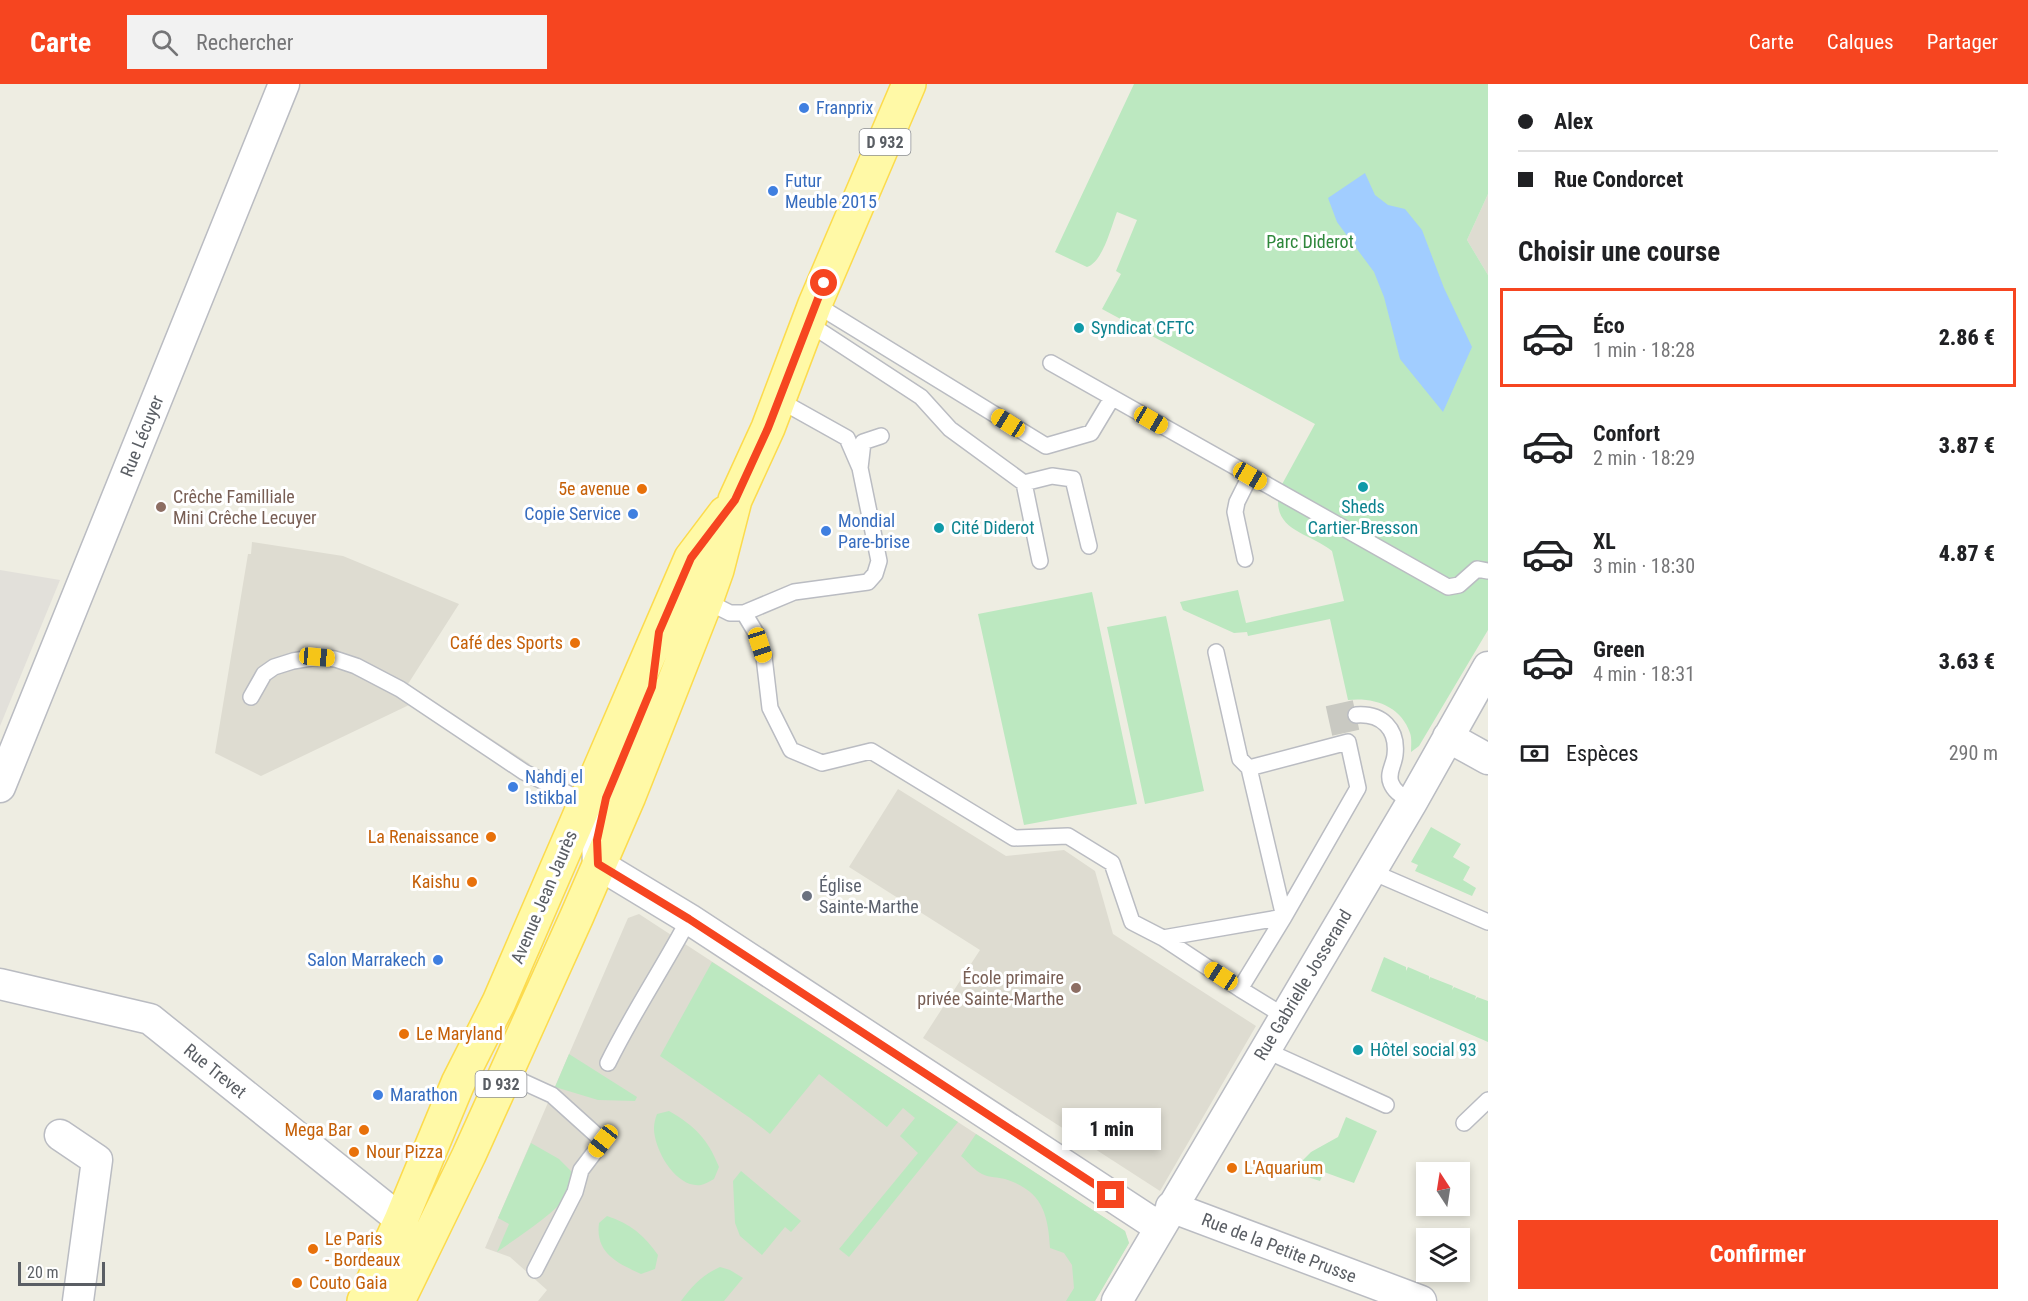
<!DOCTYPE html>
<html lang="fr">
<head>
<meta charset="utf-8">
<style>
	:root { --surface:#fff; --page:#f2f2f2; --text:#202124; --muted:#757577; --line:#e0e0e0; --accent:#f64520 }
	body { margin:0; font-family:"Roboto Condensed",sans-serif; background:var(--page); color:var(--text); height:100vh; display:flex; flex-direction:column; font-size:22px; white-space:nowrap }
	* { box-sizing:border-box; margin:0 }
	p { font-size:20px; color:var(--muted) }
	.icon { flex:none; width:33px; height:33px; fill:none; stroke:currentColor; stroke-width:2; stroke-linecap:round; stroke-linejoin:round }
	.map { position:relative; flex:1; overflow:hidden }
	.side { display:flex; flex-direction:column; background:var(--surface); width:540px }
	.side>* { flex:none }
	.guide { display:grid; align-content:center; height:132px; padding:0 30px; background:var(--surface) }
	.needle { width:39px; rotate:348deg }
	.tools { position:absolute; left:1416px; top:1078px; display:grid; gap:12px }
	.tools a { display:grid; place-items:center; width:54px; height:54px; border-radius:0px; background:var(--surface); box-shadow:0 3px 9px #0003; font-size:30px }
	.scale { position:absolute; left:18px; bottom:15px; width:87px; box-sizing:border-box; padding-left:6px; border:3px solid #5a5e64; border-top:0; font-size:16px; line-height:21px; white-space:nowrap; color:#5a5e64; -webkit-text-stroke:4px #fff; paint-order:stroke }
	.end { position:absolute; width:27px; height:27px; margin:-14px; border:8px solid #f64520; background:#fff; box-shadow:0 0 0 3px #fff }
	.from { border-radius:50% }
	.bubble { position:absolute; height:42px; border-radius:0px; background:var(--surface); box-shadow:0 3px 9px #0003; font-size:20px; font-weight:800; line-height:42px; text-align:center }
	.car { position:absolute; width:18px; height:36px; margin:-18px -9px; border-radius:8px; box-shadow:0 0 4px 2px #0007; background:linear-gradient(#f5c518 24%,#345 0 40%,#f5c518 0 76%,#345 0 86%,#f5c518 0) }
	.guide b { display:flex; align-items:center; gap:21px; height:57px; font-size:22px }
	.guide b+b { border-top:2px solid var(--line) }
	.guide i { width:15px; height:15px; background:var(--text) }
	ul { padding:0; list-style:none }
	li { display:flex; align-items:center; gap:18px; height:99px; margin:0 12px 9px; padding:0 18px; border:3px solid transparent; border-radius:0px }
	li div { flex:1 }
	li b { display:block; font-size:22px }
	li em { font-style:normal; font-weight:800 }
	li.on { border-color:var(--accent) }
	li>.icon { width:54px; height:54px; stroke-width:1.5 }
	h2 { padding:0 30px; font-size:27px; line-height:72px }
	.pay { display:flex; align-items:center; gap:15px; height:66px; padding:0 30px; font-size:22px }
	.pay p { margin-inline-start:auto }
	.primary-button { display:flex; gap:12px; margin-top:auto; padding:12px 30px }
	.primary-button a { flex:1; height:69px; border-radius:0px; background:var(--accent); color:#fff; font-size:24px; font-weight:800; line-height:69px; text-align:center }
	header { display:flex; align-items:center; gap:36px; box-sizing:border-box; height:84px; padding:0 30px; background:var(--accent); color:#fff }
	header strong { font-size:28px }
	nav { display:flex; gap:33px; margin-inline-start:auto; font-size:21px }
	.search { width:420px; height:54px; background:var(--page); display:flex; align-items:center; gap:15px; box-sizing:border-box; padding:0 21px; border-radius:0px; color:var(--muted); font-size:22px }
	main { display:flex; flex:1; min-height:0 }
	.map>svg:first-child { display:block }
	.industrial { fill:#e2e0da }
	.education { fill:#dedcd1 }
	.green { fill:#bce8c0 }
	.water { fill:#a1cdff }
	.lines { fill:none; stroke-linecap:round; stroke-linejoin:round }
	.street-tunnel { stroke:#c9c9c2; stroke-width:30; stroke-dasharray:30 15; stroke-linecap:butt }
	.lane-casing { stroke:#babcc2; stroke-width:18 }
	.street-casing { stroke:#babcc2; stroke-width:33 }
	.primary-casing { stroke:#fcdb4d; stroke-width:36 }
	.lane { stroke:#fff; stroke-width:15 }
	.street { stroke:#fff; stroke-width:30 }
	.primary { stroke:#fff9a6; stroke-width:33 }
	.route { stroke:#f64520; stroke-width:8 }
	.shop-dot { fill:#3f7fe0; stroke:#fff; stroke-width:2 }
	.culture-dot { fill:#0f9aa8; stroke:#fff; stroke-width:2 }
	.food-dot { fill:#e8710a; stroke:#fff; stroke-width:2 }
	.education-dot { fill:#8d6e63; stroke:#fff; stroke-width:2 }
	.worship-dot { fill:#6b7280; stroke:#fff; stroke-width:2 }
	.labels { text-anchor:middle; stroke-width:6; stroke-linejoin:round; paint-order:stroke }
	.shield { fill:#fff; stroke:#8c8e92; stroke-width:1.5 }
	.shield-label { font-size:16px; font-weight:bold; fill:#5a5e64 }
	.shop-label { font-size:18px; fill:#366cbe; stroke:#fff; text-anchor:start }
	.park-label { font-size:18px; fill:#2e873b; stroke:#fff }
	.culture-label { font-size:18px; fill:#0d838f; stroke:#fff; text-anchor:start }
	.street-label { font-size:18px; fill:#5a5e64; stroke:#fff }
	.food-label { font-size:18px; fill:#c56008; stroke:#fff; text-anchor:end }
	.education-label { font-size:18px; fill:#785e54; stroke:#fff; text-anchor:start }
	.worship-label { font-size:18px; fill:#5b616d; stroke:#fff; text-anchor:start }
</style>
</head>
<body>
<header>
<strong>Carte</strong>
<div class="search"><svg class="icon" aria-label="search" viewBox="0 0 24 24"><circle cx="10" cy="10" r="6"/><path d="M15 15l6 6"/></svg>Rechercher</div>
<nav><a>Carte</a><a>Calques</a><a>Partager</a></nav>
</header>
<main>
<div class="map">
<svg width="1488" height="1217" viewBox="0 0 1488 1217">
	<rect width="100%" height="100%" fill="#eeede2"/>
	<path class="industrial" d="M 0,486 L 60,496 L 0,642 Z"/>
	<path class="education" d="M 1488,110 L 1488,191 L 1467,156 Z
		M 252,458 L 343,472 L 459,520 L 408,600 L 530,680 L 523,696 L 409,621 L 261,692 L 215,669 L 248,470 L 251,470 Z
		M 898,705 L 1006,772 L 1064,766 L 1095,787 L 1113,850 L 1256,942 L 1160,1107 L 923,954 L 980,866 L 849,783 Z
		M 639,830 L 1125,1147 L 1129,1159 L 1095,1217 L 538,1217 L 547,1206 L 510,1173 L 485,1164 L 628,834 Z"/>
	<path class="green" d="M 1134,0 L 1488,0 L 1488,110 L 1467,156 L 1488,191 L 1488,546 L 1419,662 L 1411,668 C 1411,662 1412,654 1410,649 C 1401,622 1374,613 1348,616 L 1330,535 L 1248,552 L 1247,548 L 1234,549 L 1183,526 L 1180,518 L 1238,506 L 1246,539 L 1344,517 L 1332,467 C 1307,447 1269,447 1280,404 L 1315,340 L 1102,225 L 1121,190 L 1116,187 L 1137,136 L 1117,128 C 1111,143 1103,178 1087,183 L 1055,168 Z
		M 1092,508 L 1137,720 L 1024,741 L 978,530 Z
		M 1166,532 L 1204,707 L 1145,720 L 1107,543 Z
		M 1431,743 L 1461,760 L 1453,773 L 1470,783 L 1463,796 L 1476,804 L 1472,812 L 1415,787 L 1418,781 L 1411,778 Z
		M 1384,873 L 1406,883 L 1406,887 L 1408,883 L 1429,892 L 1429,896 L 1430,893 L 1453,902 L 1452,906 L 1454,903 L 1476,912 L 1475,916 L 1477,913 L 1488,917 L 1488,958 L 1371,907 Z
		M 712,878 L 958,1038 L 849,1173 L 839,1165 L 918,1069 L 900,1052 L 915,1034 L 903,1024 L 887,1043 L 819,990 L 770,1050 L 750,1034 L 660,972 Z
		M 569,970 L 637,1013 L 635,1017 L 598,1016 L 555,1003 Z
		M 669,1027 C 695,1042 708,1055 719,1083 L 714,1095 C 710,1097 705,1100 701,1101 C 678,1104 659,1073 655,1053 C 653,1045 654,1038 657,1030 Z
		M 1346,1033 L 1377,1047 L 1354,1099 L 1324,1088 L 1320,1097 L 1295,1089 L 1299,1078 L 1301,1078 L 1311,1068 L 1338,1053 Z
		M 976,1050 L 1125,1147 L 1129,1159 L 1095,1217 L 1066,1217 L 1074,1204 L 1072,1181 L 1064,1169 L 1050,1164 C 1048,1129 1042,1107 1005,1095 C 998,1093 990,1094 982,1090 C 975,1087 968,1078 961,1072 Z
		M 531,1059 L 559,1075 L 571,1087 L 574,1106 C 552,1131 524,1149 497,1168 L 509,1140 L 498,1134 Z
		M 741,1087 L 801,1137 L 791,1148 L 785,1143 L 762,1171 L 740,1152 L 735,1139 L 733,1097 Z
		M 607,1132 C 630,1139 645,1152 658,1171 L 655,1185 L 641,1190 C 617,1179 595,1169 599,1139 Z
		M 720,1183 L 730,1186 L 743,1194 L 724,1217 L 681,1217 C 692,1202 702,1191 720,1183 Z"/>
	<path class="water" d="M 1365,89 L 1375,111 L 1388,121 L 1405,125 L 1422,146 L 1444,204 L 1472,263 L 1443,328 L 1400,275 L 1384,213 L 1374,188 L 1337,138 L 1328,114 Z"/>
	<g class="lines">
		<path class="street-tunnel" d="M 1329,637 L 1356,631"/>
		<defs>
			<path id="lane" d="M 815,220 L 1046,362 L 1091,349 L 1112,314
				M 808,239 L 921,313 L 950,345 L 1024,399 L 1040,477
				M 1051,279 L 1448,503 L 1459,501 L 1477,485 L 1488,487
				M 860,384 L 863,358 L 881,352
				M 1024,399 L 1052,392 L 1073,395 L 1089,462
				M 1245,475 L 1235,428 L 1237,418 L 1250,392
				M 706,517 L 730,529 L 744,529 L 756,549 L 764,573 L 770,624 L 791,666 L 822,679 L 871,667 L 1014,754 L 1068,752 L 1112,779 L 1132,838 L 1163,854 L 1284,833
				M 744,529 L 794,508 L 868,498 L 875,490 L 879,477 L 860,384 L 847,354 L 779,316
				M 1216,568 L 1240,675 L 1249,684 L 1284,833 L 1358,704 L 1348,658 L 1249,684
				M 251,613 L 264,590 L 274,583 L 293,577 L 317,573 L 335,575 L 356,582 L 400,605 L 524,688 L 585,718
				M 1356,631 C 1382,629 1398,645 1395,671 C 1394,681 1387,689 1391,699 C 1395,709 1403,712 1412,718
				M 1370,787 L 1488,838
				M 1163,854 L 1240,905 L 1284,833
				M 1240,905 L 1284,932
				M 1265,966 L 1386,1021
				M 608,979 C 632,930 663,884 689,835
				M 506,990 L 552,1011 L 603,1057 L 581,1086 L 575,1108 L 535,1186
				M 1464,1039 L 1488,1016"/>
			<path id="street" d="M 645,621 L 606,714 L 597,756 L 598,780 L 689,835 L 1159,1143
				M 1448,653 L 1488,675
				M 0,703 L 284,0
				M 0,900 L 150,935 L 401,1136
				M 60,1051 L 97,1076 L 78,1217
				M 1171,1123 L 1421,1217
				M 1117,1217 L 1412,718 L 1488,583"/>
			<path id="primary" d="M 364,1217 L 401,1136 L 458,999 L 499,918 L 691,474 L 725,429
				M 398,1217 L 469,1071 L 577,832 L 629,712 L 706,517 L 717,486 L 735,416 L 768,344 L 815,220 L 909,0"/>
		</defs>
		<use href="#lane" class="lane-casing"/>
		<use href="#street" class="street-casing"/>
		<use href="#primary" class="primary-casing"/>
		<use href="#lane" class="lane"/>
		<use href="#street" class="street"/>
		<use href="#primary" class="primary"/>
	</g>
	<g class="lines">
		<path class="route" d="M 824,199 L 768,344 L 735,416 L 691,474 L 659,548 L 652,603 L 606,714 L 597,756 L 598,780 L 689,835 L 1111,1111"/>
	</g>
	<g class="shop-dot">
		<circle cx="804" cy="24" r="6"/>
		<circle cx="773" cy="107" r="6"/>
		<circle cx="633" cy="430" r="6"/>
		<circle cx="826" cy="447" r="6"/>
		<circle cx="513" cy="703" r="6"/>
		<circle cx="438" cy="876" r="6"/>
		<circle cx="378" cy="1011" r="6"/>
	</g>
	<g class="culture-dot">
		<circle cx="1079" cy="244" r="6"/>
		<circle cx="1363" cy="403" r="6"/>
		<circle cx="939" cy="444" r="6"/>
		<circle cx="1358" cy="966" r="6"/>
	</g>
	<g class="food-dot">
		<circle cx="642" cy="405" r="6"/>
		<circle cx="575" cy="559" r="6"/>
		<circle cx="491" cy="753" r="6"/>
		<circle cx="472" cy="798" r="6"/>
		<circle cx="404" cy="950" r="6"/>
		<circle cx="364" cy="1046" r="6"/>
		<circle cx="354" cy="1068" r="6"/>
		<circle cx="1232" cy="1084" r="6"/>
		<circle cx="313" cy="1165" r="6"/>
		<circle cx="297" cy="1199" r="6"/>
	</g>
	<g class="education-dot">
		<circle cx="161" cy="423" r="6"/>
		<circle cx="1076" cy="904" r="6"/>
	</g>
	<circle class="worship-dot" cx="807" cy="812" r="6"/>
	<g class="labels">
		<g class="shield">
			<rect x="859.5" y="45" width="51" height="26" rx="4.5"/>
			<rect x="475.5" y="987" width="51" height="26" rx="4.5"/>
		</g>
		<g class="shield-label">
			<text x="885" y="64">D 932</text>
			<text x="501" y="1006">D 932</text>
		</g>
		<g class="shop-label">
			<text x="816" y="30">Franprix</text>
			<text x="785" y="103">Futur<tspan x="785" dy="21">Meuble 2015</tspan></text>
			<text x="621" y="436" text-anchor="end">Copie Service</text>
			<text x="838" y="443">Mondial<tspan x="838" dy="21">Pare-brise</tspan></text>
			<text x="525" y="699">Nahdj el<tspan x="525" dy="21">Istikbal</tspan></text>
			<text x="426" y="882" text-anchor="end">Salon Marrakech</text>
			<text x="390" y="1017">Marathon</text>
		</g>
		<g class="park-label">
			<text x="1310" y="164">Parc Diderot</text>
		</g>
		<g class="culture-label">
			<text x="1091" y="250">Syndicat CFTC</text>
			<text x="1363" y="429" text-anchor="middle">Sheds<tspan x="1363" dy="21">Cartier-Bresson</tspan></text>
			<text x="951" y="450">Cité Diderot</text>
			<text x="1370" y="972">Hôtel social 93</text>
		</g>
		<g class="street-label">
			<text transform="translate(142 352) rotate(-68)" y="6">Rue Lécuyer</text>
			<text transform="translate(544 813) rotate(-67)" y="6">Avenue Jean Jaurès</text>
			<text transform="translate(1303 901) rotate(-59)" y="6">Rue Gabrielle Josserand</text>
			<text transform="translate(215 987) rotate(39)" y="6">Rue Trevet</text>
			<text transform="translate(1279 1164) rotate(21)" y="6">Rue de la Petite Prusse</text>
		</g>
		<g class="food-label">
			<text x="630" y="411">5e avenue</text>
			<text x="563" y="565">Café des Sports</text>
			<text x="479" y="759">La Renaissance</text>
			<text x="460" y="804">Kaishu</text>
			<text x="416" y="956" text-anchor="start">Le Maryland</text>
			<text x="352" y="1052">Mega Bar</text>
			<text x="366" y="1074" text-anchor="start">Nour Pizza</text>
			<text x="1244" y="1090" text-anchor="start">L'Aquarium</text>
			<text x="325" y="1161" text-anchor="start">Le Paris<tspan x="325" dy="21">- Bordeaux</tspan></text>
			<text x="309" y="1205" text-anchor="start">Couto Gaia</text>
		</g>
		<g class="education-label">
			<text x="173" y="419">Crêche Familliale<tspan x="173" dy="21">Mini Crêche Lecuyer</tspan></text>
			<text x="1064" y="900" text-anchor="end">École primaire<tspan x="1064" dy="21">privée Sainte-Marthe</tspan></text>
		</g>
		<g class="worship-label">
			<text x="819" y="808">Église<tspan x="819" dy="21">Sainte-Marthe</tspan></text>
		</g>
	</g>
</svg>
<div class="tools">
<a><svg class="needle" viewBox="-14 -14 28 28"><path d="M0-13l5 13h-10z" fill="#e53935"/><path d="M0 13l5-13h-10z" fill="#757577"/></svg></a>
<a><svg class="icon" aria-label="layers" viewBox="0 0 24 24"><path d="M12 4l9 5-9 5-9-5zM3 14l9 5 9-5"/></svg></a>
</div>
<div class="scale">20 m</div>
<i class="end from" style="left:824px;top:199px"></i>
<i class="end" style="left:1111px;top:1111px"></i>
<div class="bubble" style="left:1062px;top:1024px;width:99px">1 min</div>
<i class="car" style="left:1151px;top:336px;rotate:120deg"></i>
<i class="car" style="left:1008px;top:339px;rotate:302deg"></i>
<i class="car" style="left:1250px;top:392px;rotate:120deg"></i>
<i class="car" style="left:760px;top:561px;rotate:162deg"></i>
<i class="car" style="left:317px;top:573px;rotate:95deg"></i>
<i class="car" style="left:1221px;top:892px;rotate:303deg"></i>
<i class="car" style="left:603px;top:1057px;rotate:218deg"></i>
</div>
<section class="side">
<div class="guide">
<b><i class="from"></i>Alex</b>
<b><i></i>Rue Condorcet</b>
</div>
<h2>Choisir une course</h2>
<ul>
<li class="on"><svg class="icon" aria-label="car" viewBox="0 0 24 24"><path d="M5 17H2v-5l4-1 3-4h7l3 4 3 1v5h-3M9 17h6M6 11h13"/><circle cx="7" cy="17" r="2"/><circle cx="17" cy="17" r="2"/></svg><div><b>Éco</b><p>1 min · 18:28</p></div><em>2.86 €</em></li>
<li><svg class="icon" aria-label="car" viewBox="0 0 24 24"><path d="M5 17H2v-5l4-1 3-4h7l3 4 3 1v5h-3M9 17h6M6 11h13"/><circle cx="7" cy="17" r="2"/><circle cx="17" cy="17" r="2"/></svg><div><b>Confort</b><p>2 min · 18:29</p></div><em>3.87 €</em></li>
<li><svg class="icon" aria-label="car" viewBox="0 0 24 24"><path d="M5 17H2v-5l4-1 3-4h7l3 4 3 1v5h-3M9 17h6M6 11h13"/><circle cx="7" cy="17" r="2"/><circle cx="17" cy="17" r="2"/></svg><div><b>XL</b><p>3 min · 18:30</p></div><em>4.87 €</em></li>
<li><svg class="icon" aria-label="car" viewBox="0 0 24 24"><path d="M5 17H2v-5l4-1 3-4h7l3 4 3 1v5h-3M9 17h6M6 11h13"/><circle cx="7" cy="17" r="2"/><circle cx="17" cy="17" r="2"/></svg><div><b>Green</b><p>4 min · 18:31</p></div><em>3.63 €</em></li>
</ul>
<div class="pay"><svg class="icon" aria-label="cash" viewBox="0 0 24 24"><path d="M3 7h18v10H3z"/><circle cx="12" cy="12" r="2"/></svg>Espèces<p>290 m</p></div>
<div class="primary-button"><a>Confirmer</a></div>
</section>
</main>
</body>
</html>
